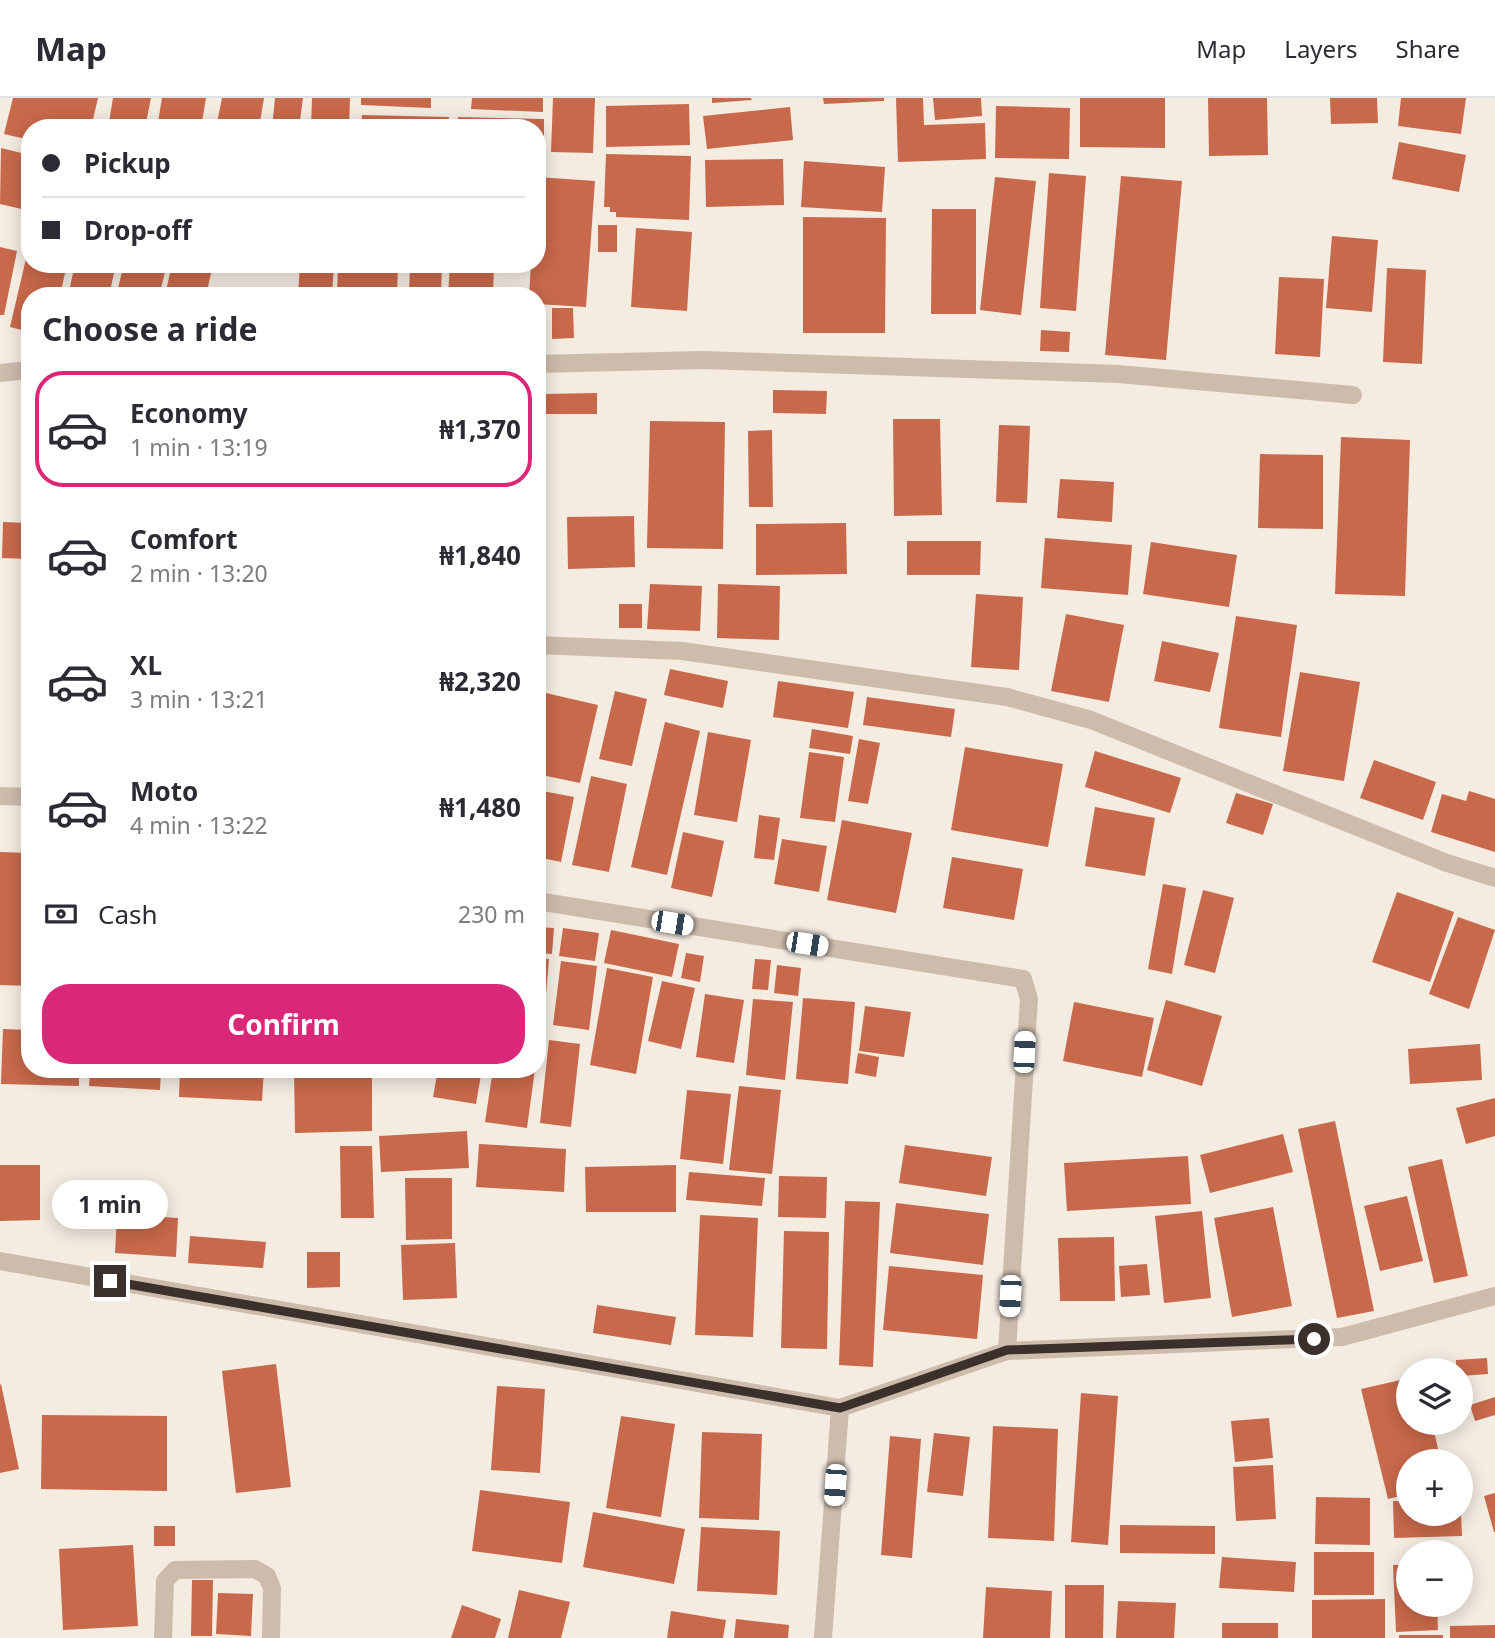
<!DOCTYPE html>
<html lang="en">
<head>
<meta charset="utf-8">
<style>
	:root { --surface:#fff; --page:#f2f2f3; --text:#2b2b33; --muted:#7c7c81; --line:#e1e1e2; --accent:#db2777 }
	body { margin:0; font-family:"Noto Sans",sans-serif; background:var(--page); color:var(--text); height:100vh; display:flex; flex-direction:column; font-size:26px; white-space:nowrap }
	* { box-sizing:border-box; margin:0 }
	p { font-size:23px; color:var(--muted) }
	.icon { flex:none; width:38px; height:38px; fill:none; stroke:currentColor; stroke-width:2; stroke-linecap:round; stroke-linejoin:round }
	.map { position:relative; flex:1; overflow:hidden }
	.side { position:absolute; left:21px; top:189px; width:525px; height:791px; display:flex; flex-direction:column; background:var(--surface); border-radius:28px; box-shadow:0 4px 18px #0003 }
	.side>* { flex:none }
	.guide { position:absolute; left:21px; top:21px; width:525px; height:154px; border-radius:28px; box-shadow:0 4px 18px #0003; display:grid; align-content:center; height:154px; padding:0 21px; background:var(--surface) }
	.buttons { position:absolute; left:1396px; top:1260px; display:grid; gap:14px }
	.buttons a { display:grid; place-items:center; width:77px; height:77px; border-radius:50%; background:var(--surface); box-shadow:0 4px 18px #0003; font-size:35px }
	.end { position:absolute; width:32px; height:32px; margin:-16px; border:9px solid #3b302b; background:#fff; box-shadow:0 0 0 4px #fff }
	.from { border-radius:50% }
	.bubble { position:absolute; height:49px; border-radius:24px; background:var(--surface); box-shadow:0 4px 18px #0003; font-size:23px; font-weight:700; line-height:49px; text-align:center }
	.car { position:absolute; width:21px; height:42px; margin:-21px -10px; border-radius:9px; box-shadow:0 0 5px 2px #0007; background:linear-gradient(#fff 24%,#345 0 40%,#fff 0 76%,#345 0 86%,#fff 0) }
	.guide b { display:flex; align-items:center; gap:24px; height:66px; font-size:26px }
	.guide b+b { border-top:2px solid var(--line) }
	.guide i { width:18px; height:18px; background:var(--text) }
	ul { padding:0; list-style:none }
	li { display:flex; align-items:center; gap:21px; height:116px; margin:0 14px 10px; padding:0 7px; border:4px solid transparent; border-radius:28px }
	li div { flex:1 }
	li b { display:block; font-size:26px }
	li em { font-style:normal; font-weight:700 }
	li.current { border-color:var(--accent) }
	li>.icon { width:63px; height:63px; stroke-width:1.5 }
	h2 { padding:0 21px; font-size:32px; line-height:84px }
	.pay { display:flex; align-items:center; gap:18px; height:77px; padding:0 21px; font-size:26px }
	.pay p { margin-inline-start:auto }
	.button { display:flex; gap:14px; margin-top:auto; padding:14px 21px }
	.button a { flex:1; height:80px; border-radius:28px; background:var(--accent); color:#fff; font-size:28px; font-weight:700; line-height:80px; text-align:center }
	header { display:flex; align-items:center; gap:42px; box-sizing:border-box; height:98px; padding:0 35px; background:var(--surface); border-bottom:2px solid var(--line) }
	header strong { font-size:33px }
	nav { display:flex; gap:38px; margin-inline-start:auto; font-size:24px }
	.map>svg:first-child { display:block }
	.building { fill:#c8694b }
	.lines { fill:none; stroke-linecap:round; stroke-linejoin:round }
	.service { stroke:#cdbbac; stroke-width:18 }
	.minor { stroke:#cdbbac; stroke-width:18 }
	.route { stroke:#3b302b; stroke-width:9 }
</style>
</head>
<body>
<header>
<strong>Map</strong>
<nav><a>Map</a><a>Layers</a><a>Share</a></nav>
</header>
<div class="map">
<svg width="1495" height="1540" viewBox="0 0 1495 1540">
	<rect width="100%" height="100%" fill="#f4ebe1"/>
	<path class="building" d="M 13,0 L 98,0 L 91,30 L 30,30 L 30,42 L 4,36 Z
		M 113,0 L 151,0 L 145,30 L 108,30 Z
		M 162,0 L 206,0 L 201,30 L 157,30 Z
		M 222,0 L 264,0 L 259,30 L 216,30 Z
		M 275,0 L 303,0 L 299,30 L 272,30 Z
		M 312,0 L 350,0 L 349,30 L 311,30 Z
		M 361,0 L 431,0 L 431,10 L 361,7 Z
		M 472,0 L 543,0 L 543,14 L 471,11 Z
		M 553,0 L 595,0 L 593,55 L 551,54 Z
		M 712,0 L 751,0 L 752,2 L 712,5 Z
		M 823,0 L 884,0 L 884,3 L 824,6 Z
		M 896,0 L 923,0 L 924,27 L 985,25 L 986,61 L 898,64 Z
		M 933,0 L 981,0 L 982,18 L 935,22 Z
		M 1080,0 L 1165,0 L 1165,50 L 1080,49 Z
		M 1208,0 L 1267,0 L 1268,57 L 1209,58 Z
		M 1330,0 L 1377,0 L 1378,25 L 1331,26 Z
		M 1401,0 L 1466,0 L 1461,36 L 1398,28 Z
		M 689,6 L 690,47 L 606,49 L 606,8 Z
		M 996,8 L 1070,10 L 1069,61 L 995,60 Z
		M 790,9 L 793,42 L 707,51 L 703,18 Z
		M 362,17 L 449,19 L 448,30 L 361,30 Z
		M 458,19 L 544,21 L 544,53 L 537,53 L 537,30 L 458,30 Z
		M 1399,44 L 1466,57 L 1459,94 L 1392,81 Z
		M 1,50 L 30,57 L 30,113 L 0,106 Z
		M 606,56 L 691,58 L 689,122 L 616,119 L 616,114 L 610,114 L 610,109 L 604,109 Z
		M 783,61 L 784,107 L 706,109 L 705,62 Z
		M 804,63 L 885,69 L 882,114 L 801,109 Z
		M 1049,75 L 1086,78 L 1076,213 L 1040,210 Z
		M 1121,78 L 1182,83 L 1166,262 L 1105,257 Z
		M 538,79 L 595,83 L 586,209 L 537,206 L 537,198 L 529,198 L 531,166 L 537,166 Z
		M 995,79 L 1036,83 L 1021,217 L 980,212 Z
		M 932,111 L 976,111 L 976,216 L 931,216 Z
		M 803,119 L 886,120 L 885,235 L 803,235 Z
		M 598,127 L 617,127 L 617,154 L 598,154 Z
		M 636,130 L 692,134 L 687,213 L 631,209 Z
		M 1332,138 L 1378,142 L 1372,214 L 1326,210 Z
		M 0,149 L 17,153 L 4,217 L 0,217 Z
		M 28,152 L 30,166 L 67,166 L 60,198 L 30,198 L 30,234 L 10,229 Z
		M 75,166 L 116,166 L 109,198 L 68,198 Z
		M 124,166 L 167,166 L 159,198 L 116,198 Z
		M 172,166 L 213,166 L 206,198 L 166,193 Z
		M 300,166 L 334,166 L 332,198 L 298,198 Z
		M 338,166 L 398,166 L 397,198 L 337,198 Z
		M 410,166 L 442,166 L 441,198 L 409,198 Z
		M 450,166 L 494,166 L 493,198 L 448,198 Z
		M 1387,170 L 1426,172 L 1422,266 L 1383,264 Z
		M 1279,179 L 1324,181 L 1320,259 L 1275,256 Z
		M 552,210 L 573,210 L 574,240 L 552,241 Z
		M 1041,232 L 1070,234 L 1069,254 L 1040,253 Z
		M 773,292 L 827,293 L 826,316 L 773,315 Z
		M 597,295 L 597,316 L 544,316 L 544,296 Z
		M 893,321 L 940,321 L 942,417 L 894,418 Z
		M 650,323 L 725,324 L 723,451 L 647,450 Z
		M 999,327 L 1030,328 L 1027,405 L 996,404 Z
		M 772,332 L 773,409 L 749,409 L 748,333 Z
		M 1341,339 L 1410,342 L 1405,498 L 1335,496 Z
		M 1260,356 L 1323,357 L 1323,431 L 1258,430 Z
		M 1060,381 L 1114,384 L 1112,424 L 1057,420 Z
		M 634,418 L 635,469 L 568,471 L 567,419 Z
		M 3,424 L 30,425 L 30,461 L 2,460 Z
		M 846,425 L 847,476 L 756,477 L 756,426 Z
		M 1045,440 L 1132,447 L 1128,497 L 1041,490 Z
		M 907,443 L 981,443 L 980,477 L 907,477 Z
		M 1151,444 L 1237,457 L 1229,509 L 1143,496 Z
		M 650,486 L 702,488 L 700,533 L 647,531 Z
		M 718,486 L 780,488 L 779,542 L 717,540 Z
		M 976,496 L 1023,499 L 1019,572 L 971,569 Z
		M 619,506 L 642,506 L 642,530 L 619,530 Z
		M 1066,516 L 1124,527 L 1109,604 L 1051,593 Z
		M 1236,518 L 1297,527 L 1281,639 L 1219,630 Z
		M 1162,543 L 1219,555 L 1210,594 L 1154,583 Z
		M 670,571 L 728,583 L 723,610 L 664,597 Z
		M 1300,574 L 1360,584 L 1344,683 L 1283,673 Z
		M 778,583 L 854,594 L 848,630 L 773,619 Z
		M 537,593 L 598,607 L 580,685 L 537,676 Z
		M 615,593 L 647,601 L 632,668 L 599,661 Z
		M 867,599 L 955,611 L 951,639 L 863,627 Z
		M 28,600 L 30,600 L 30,662 L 23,661 Z
		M 665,624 L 700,633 L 667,777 L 631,769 Z
		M 812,631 L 853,638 L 850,656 L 809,650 Z
		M 708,634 L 751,642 L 737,724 L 694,717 Z
		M 859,641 L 880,645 L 868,706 L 848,703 Z
		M 965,649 L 1063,666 L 1048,749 L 951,732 Z
		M 1095,653 L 1181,680 L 1170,715 L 1085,689 Z
		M 809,654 L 844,659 L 835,724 L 800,720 Z
		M 1374,662 L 1436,684 L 1423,722 L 1360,700 Z
		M 591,678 L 627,686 L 609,774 L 572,767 Z
		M 537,692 L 574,699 L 561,764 L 537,759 Z
		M 1469,693 L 1495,701 L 1495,754 L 1431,734 L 1442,696 L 1466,703 Z
		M 1236,695 L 1273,706 L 1263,737 L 1226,725 Z
		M 1095,709 L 1155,720 L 1145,778 L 1085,768 Z
		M 759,717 L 780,720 L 774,762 L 754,760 Z
		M 842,722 L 912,735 L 896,815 L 827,802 Z
		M 683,734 L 724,743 L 712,799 L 671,790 Z
		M 782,741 L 827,748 L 819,794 L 774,786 Z
		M 0,754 L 30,755 L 30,888 L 0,887 Z
		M 952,759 L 1023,771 L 1014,822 L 943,810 Z
		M 1163,786 L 1186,790 L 1172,876 L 1148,871 Z
		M 1203,792 L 1234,800 L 1215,875 L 1184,867 Z
		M 1397,794 L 1454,814 L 1430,884 L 1372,864 Z
		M 1458,819 L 1495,832 L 1469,911 L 1429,896 Z
		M 537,829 L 554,830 L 552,856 L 537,855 Z
		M 563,830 L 599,835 L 595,863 L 559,858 Z
		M 611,832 L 679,846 L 672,879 L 604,865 Z
		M 686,855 L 704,858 L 700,884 L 681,880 Z
		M 537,860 L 549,861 L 543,933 L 537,933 Z
		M 755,861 L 771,862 L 768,892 L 752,891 Z
		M 561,863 L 597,868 L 589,932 L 553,927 Z
		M 777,867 L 801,870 L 798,898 L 774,895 Z
		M 607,870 L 653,879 L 636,976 L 590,967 Z
		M 662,883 L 695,890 L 681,951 L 648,943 Z
		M 705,896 L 744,902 L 734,965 L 696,959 Z
		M 803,900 L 855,904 L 848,986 L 796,981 Z
		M 753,901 L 793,904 L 785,982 L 746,977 Z
		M 1166,902 L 1222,918 L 1202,988 L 1147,972 Z
		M 1074,904 L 1154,920 L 1142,979 L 1063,963 Z
		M 865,908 L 911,914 L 904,959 L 859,953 Z
		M 3,931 L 30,932 L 30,971 L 79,971 L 79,988 L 1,986 Z
		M 549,942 L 580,946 L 571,1029 L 540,1025 Z
		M 1480,946 L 1482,982 L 1410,986 L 1408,951 Z
		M 858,955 L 879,959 L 876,979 L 855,975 Z
		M 90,971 L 161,971 L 160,992 L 89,988 Z
		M 180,971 L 264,971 L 262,1003 L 179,999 Z
		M 294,971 L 372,971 L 372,1033 L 295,1035 Z
		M 438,971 L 482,971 L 476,1006 L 433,999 Z
		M 493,971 L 535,971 L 527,1030 L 485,1024 Z
		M 739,988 L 781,992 L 772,1076 L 729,1072 Z
		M 687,992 L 731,996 L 723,1066 L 680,1061 Z
		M 1495,1000 L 1495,1038 L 1466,1046 L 1456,1010 Z
		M 1335,1023 L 1374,1213 L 1337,1220 L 1298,1031 Z
		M 467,1033 L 469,1070 L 381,1074 L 379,1038 Z
		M 1283,1036 L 1293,1074 L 1210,1095 L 1200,1057 Z
		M 479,1046 L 566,1051 L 564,1094 L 476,1089 Z
		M 905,1047 L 992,1059 L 986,1098 L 899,1085 Z
		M 340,1048 L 372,1048 L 374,1120 L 341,1120 Z
		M 1188,1058 L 1191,1106 L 1067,1113 L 1064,1065 Z
		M 1442,1061 L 1468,1178 L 1434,1185 L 1408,1069 Z
		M 0,1067 L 40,1067 L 40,1122 L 0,1123 Z
		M 676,1067 L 676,1114 L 586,1114 L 585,1069 Z
		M 689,1074 L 765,1080 L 762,1108 L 686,1102 Z
		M 779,1078 L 827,1079 L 826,1120 L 778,1119 Z
		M 405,1080 L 452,1080 L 452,1141 L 406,1142 Z
		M 1407,1098 L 1423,1163 L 1380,1173 L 1364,1108 Z
		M 845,1103 L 880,1104 L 873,1269 L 839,1267 Z
		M 896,1105 L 989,1116 L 983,1167 L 890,1155 Z
		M 1273,1109 L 1292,1208 L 1232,1219 L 1214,1120 Z
		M 1202,1113 L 1211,1200 L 1164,1205 L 1155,1118 Z
		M 117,1116 L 178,1120 L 176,1159 L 115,1155 Z
		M 700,1117 L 758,1120 L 753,1239 L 695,1237 Z
		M 784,1133 L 829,1134 L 827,1251 L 781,1250 Z
		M 190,1138 L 266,1144 L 263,1170 L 188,1165 Z
		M 1114,1139 L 1115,1203 L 1060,1203 L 1058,1140 Z
		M 455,1145 L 457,1200 L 403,1202 L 401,1147 Z
		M 307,1154 L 340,1154 L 340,1189 L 307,1190 Z
		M 1147,1166 L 1150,1197 L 1121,1199 L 1119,1168 Z
		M 889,1168 L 983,1177 L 977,1241 L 883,1232 Z
		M 597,1207 L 676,1219 L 671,1247 L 593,1235 Z
		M 1487,1260 L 1488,1276 L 1461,1278 L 1461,1272 L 1456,1272 L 1456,1262 Z
		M 276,1266 L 291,1389 L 236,1395 L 222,1273 Z
		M 1409,1280 L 1409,1325 L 1432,1325 L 1441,1363 L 1409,1363 L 1409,1396 L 1388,1401 L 1361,1291 Z
		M 1,1286 L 19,1371 L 0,1375 L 0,1287 Z
		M 497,1288 L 545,1291 L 540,1375 L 491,1372 Z
		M 1081,1295 L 1118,1298 L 1108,1447 L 1071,1444 Z
		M 1495,1299 L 1495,1317 L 1475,1323 L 1470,1307 Z
		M 42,1317 L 167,1318 L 167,1393 L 41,1391 Z
		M 621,1318 L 675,1326 L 661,1419 L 606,1410 Z
		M 1269,1320 L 1273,1360 L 1235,1364 L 1231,1323 Z
		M 993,1328 L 1058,1331 L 1054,1443 L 988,1440 Z
		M 702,1334 L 762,1336 L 759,1422 L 699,1420 Z
		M 934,1335 L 970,1339 L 963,1398 L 927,1394 Z
		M 890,1338 L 921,1341 L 912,1460 L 881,1457 Z
		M 1273,1367 L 1276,1421 L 1236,1423 L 1233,1369 Z
		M 480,1392 L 570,1404 L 562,1465 L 472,1453 Z
		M 1495,1395 L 1495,1434 L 1494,1434 L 1484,1398 Z
		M 1316,1399 L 1370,1400 L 1370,1447 L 1315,1446 Z
		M 1393,1403 L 1409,1403 L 1409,1416 L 1461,1416 L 1462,1438 L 1394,1440 Z
		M 593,1414 L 685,1431 L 674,1486 L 583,1469 Z
		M 1120,1427 L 1215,1428 L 1215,1456 L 1120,1455 Z
		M 154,1428 L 175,1428 L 175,1448 L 154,1448 Z
		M 701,1429 L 780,1433 L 777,1497 L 697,1493 Z
		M 133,1447 L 138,1528 L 63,1532 L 59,1451 Z
		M 1314,1454 L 1374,1454 L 1374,1497 L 1314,1497 Z
		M 1222,1459 L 1296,1464 L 1294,1494 L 1219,1490 Z
		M 1393,1467 L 1409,1467 L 1409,1507 L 1437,1507 L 1438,1532 L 1396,1534 Z
		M 192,1482 L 213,1482 L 212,1538 L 191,1538 Z
		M 1065,1487 L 1104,1487 L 1103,1540 L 1065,1540 Z
		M 986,1489 L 1052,1493 L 1050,1540 L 983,1540 Z
		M 519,1492 L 570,1504 L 561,1540 L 508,1540 Z
		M 218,1495 L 253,1496 L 251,1538 L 216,1536 Z
		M 1385,1501 L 1385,1540 L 1312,1540 L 1312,1502 Z
		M 1118,1503 L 1176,1505 L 1174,1540 L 1116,1540 Z
		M 462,1507 L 501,1521 L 495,1540 L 451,1540 Z
		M 671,1513 L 726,1522 L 723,1540 L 667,1540 Z
		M 736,1521 L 789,1527 L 788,1540 L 734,1540 Z
		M 1222,1525 L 1278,1525 L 1278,1540 L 1222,1540 Z
		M 1495,1527 L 1495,1540 L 1450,1540 L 1450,1528 Z
		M 1399,1537 L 1443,1537 L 1443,1540 L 1399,1540 Z"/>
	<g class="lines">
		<path class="service" d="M 163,1540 L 165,1483 L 175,1472 L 255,1471 L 267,1478 L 272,1490 L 271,1540"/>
		<path class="minor" d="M 537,266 L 702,262 L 1118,276 L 1353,297
			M 0,275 L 30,272
			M 537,547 L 682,553 L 1007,599 L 1091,622 L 1447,765 L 1495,780
			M 0,698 L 30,699
			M 537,803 L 1023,881 L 1029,901 L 1007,1253
			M 0,1163 L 840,1310 L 1007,1253 L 1342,1239 L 1495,1198
			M 823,1540 L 840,1310"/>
	</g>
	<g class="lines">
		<path class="route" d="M 110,1183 L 840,1310 L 1007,1252 L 1314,1241"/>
	</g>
</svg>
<div class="buttons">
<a><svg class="icon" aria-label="layers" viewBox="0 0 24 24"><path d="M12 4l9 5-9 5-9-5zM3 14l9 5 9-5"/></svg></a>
<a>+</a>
<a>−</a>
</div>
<i class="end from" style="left:1314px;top:1241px"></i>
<i class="end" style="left:110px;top:1183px"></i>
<div class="bubble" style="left:52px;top:1082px;width:116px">1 min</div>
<i class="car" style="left:672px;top:825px;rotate:99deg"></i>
<i class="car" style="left:807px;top:846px;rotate:99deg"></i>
<i class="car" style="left:1024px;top:954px;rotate:3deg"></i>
<i class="car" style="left:1010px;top:1198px;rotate:183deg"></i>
<i class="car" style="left:835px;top:1387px;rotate:184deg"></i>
<div class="guide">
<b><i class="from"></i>Pickup</b>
<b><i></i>Drop-off</b>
</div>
<section class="side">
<h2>Choose a ride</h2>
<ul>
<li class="current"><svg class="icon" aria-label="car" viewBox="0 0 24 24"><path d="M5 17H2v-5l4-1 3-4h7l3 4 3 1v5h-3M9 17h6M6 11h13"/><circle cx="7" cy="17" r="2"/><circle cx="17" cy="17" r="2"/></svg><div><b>Economy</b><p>1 min · 13:19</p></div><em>₦1,370</em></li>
<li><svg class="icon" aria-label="car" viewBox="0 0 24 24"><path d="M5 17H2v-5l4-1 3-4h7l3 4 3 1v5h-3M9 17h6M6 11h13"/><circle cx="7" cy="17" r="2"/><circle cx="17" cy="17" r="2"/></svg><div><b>Comfort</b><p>2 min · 13:20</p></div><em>₦1,840</em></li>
<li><svg class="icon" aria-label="car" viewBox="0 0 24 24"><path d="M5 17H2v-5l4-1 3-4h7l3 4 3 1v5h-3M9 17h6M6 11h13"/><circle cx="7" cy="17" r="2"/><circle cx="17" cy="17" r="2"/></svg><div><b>XL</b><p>3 min · 13:21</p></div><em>₦2,320</em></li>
<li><svg class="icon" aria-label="car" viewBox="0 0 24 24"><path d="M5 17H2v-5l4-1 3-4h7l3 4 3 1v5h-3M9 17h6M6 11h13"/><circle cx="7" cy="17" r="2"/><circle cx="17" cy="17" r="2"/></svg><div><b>Moto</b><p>4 min · 13:22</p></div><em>₦1,480</em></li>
</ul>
<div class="pay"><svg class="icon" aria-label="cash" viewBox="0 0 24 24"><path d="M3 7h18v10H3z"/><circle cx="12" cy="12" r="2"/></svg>Cash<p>230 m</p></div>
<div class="button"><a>Confirm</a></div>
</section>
</div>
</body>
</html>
